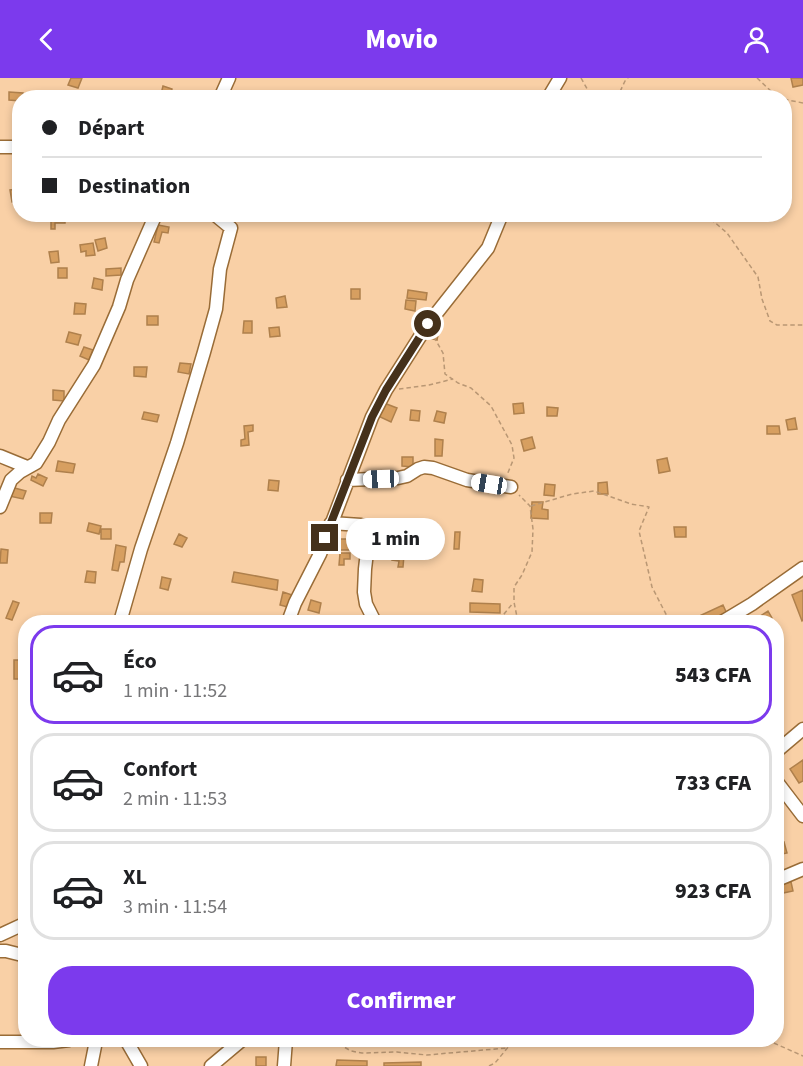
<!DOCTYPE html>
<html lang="fr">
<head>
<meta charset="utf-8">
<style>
	:root { --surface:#fff; --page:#f6f6f6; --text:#202124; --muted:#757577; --line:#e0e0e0; --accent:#7c3aed }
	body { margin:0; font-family:"Source Sans 3",sans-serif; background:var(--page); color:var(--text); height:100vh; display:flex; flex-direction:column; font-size:22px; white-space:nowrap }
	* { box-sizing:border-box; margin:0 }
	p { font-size:20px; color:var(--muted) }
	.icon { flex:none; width:33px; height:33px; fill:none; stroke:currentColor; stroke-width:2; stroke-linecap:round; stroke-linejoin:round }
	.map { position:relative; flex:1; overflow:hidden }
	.drawer { position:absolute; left:18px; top:537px; width:766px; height:432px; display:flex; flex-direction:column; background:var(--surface); border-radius:24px; box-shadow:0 3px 9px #0003 }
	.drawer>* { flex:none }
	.guide { position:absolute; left:12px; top:12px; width:780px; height:132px; border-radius:24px; box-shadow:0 3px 9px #0003; display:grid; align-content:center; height:132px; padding:0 30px; background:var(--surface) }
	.end { position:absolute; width:27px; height:27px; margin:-14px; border:8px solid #45311b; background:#fff; box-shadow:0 0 0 3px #fff }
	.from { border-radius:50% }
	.bubble { position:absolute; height:42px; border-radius:21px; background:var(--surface); box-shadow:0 3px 9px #0003; font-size:20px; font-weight:800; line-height:42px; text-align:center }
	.car { position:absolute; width:18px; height:36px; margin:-18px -9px; border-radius:8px; box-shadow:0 0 4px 2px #0007; background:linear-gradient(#fff 24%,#345 0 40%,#fff 0 76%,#345 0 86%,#fff 0) }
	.guide b { display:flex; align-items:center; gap:21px; height:57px; font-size:22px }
	.guide b+b { border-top:2px solid var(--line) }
	.guide i { width:15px; height:15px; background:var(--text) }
	ul { padding:10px 0 0; list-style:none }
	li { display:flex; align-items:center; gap:18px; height:99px; margin:0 12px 9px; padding:0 18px; border:3px solid var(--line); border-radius:24px }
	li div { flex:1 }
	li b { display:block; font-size:22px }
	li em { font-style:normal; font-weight:800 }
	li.selected { border-color:var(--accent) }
	li>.icon { width:54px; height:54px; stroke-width:1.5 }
	.button { display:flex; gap:12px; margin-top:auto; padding:12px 30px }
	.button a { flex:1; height:69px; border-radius:24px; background:var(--accent); color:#fff; font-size:24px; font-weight:800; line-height:69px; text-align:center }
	header { display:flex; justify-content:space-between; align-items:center; height:78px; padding:0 30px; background:var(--accent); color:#fff; font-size:27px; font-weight:800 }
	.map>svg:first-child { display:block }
	.building { fill:#d79f60; stroke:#af804c; stroke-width:1.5 }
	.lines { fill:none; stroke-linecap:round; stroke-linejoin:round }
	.minor-casing { stroke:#996c37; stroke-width:15 }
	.path { stroke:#b99774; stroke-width:1.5; stroke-dasharray:4.5 3; stroke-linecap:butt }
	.minor { stroke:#fff; stroke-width:12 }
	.route { stroke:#45311b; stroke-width:8 }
</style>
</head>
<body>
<header><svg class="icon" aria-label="back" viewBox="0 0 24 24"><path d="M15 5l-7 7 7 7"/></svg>Movio<svg class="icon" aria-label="person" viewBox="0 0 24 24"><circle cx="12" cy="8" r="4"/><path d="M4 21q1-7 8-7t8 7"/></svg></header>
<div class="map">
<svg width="803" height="988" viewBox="0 0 803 988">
	<rect width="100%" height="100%" fill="#f9d0a6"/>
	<path class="building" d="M 71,0 L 82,0 L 78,10 L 68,7 Z
		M 791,0 L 803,0 L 803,7 L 793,9 Z
		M 163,8 L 172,11 L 170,20 L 160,20 Z
		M 9,14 L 23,15 L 22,20 L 20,20 L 20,23 L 9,22 Z
		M 17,111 L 19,123 L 12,124 L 10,112 Z
		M 70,141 L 71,143 L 65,143 L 65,145 L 55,145 L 55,151 L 51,151 L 51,142 Z
		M 158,147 L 169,149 L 168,155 L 162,154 L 159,165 L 154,164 Z
		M 105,160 L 107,170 L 98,173 L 95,162 Z
		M 93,165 L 95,177 L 86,178 L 86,173 L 81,174 L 80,167 Z
		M 58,173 L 59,184 L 51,185 L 49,174 Z
		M 58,190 L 67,190 L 67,200 L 58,200 Z
		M 121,190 L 121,197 L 106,198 L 106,191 Z
		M 94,200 L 103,202 L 102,212 L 92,210 Z
		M 351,211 L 360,211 L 360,221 L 351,221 Z
		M 408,212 L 427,215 L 426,222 L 407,220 Z
		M 285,218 L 287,229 L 277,230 L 276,220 Z
		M 406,222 L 416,223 L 415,233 L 405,231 Z
		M 75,225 L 86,226 L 85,236 L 74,236 Z
		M 147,238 L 158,238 L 158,247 L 147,247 Z
		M 433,241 L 441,243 L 437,262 L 429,260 Z
		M 244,243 L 252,243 L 252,255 L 243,255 Z
		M 279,249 L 280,258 L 270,259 L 269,250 Z
		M 69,254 L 81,257 L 78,267 L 66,264 Z
		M 84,269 L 93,272 L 89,282 L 80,278 Z
		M 180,285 L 191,286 L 189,296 L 178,294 Z
		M 134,289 L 147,289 L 146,299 L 134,298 Z
		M 53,312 L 64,313 L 64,323 L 53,322 Z
		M 384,325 L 397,330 L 391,344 L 378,338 Z
		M 523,325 L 524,335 L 514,336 L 513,326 Z
		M 547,329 L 558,330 L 557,338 L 547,338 Z
		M 411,332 L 420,333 L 419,343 L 410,342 Z
		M 437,333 L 446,335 L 444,345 L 434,343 Z
		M 144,334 L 159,337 L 157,344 L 142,341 Z
		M 795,340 L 797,351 L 788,352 L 786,342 Z
		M 253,347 L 253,353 L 248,354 L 249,367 L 241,368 L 241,362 L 245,361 L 244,348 Z
		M 767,348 L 779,348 L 780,356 L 767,356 Z
		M 532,359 L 535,370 L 524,373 L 521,362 Z
		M 435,361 L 443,362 L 442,378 L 435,378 Z
		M 402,379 L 413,379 L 413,389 L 402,388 Z
		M 667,380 L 670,393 L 659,395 L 657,382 Z
		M 58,383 L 75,386 L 73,395 L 56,393 Z
		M 38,396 L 47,400 L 43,408 L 31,402 L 32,398 L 36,400 Z
		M 269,402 L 279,403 L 278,413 L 268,412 Z
		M 607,404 L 608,416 L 598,416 L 598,405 Z
		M 545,406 L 555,407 L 554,418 L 544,417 Z
		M 11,409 L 26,413 L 23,421 L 9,418 Z
		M 532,424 L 543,424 L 542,431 L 548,432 L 548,441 L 531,440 Z
		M 40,435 L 52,435 L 51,445 L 40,445 Z
		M 89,445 L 101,448 L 99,456 L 87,453 Z
		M 674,449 L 686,449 L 686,459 L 675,459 Z
		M 101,451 L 111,451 L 111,461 L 101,461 Z
		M 455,454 L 460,454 L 459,471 L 454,471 Z
		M 179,456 L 187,460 L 182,469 L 174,466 Z
		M 340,461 L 350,461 L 350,472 L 340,472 Z
		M 116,467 L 126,469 L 124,484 L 120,484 L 118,493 L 112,492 Z
		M 1,471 L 8,472 L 7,485 L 0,485 Z
		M 340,475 L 350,475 L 350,481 L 344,481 L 344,487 L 339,487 Z
		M 393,477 L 404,477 L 403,489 L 398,489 L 399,483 L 392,482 Z
		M 87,493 L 96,494 L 95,505 L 85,504 Z
		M 234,494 L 278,502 L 277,512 L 232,504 Z
		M 162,499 L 171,501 L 168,512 L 160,510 Z
		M 474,501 L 483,502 L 482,514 L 472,513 Z
		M 803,512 L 803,542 L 802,543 L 792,517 Z
		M 283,514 L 292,517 L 288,529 L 280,527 Z
		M 311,522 L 321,525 L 319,535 L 308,532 Z
		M 13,523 L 19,525 L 12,542 L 6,540 Z
		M 470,525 L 500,526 L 500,535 L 470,534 Z
		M 723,527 L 727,536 L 711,544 L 700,544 L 697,539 Z
		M 768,533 L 772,540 L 765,544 L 751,544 Z
		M 14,582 L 19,582 L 20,601 L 14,601 Z
		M 803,682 L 803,703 L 799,705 L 790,691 Z
		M 784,764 L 787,775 L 777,777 L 777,766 Z
		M 791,804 L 793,813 L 783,815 L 781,806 Z
		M 256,979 L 266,979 L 266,988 L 256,988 Z
		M 337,982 L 367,983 L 367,988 L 336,988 Z
		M 421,984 L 421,988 L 384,988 L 384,985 Z"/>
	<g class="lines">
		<defs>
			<path id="minor" d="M 220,20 L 229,0
				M 548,20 L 560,0
				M 0,69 L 20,69
				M 0,378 L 27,389
				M 347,402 L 398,400 L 407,398 L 418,391 L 424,389 L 433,390 L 467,402 L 511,409
				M 0,429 L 11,402 L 20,394 L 36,385 L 49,364 L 59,342 L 94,287 L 119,229 L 127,202 L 156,136
				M 331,445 L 361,447 L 367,451 L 369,457 L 365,491 L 364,514 L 366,526 L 375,544
				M 120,544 L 141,471 L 177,365 L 204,274 L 216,231 L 220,191 L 231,150 L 214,136
				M 288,544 L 295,525 L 320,476 L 372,339 L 386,312 L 428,246 L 488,170 L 502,136
				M 722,544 L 752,526 L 803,490
				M 777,673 L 803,651
				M 777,704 L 803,738
				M 777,802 L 803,791
				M 0,857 L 26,845
				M 0,873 L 6,873 L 26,878
				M 126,962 L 141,988
				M 0,964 L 53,964 L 69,962
				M 91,988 L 95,968 L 93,962
				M 211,988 L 242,962
				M 284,988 L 286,962"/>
		</defs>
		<use href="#minor" class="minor-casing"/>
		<path class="path" d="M 581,0 L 590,16 L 591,20
			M 757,0 L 772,14 L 782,20
			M 617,20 L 625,3 L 628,0
			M 784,21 L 788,22 L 803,25
			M 705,136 L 727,155 L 758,199 L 762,221 L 770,243 L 777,247 L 803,247
			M 434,259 L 443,275 L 445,296 L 458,305 L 471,310 L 491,328 L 512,367 L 514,380 L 507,397
			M 399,311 L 429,307 L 453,301
			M 531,428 L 572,416 L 594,413 L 631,426 L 649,429 L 639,453 L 652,509 L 670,544
			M 491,544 L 504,536 L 513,525
			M 518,544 L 514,524 L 514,509 L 522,497 L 532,474 L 533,451 L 530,428 L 519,417
			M 332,962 L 351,973 L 362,975 L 397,974 L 427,977 L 507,970
			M 767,962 L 803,978
			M 489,988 L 495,985 L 514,962"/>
		<use href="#minor" class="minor"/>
	</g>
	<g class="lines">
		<path class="route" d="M 325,460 L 372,339 L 386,312 L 428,246"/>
	</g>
</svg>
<i class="end from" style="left:428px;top:246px"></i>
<i class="end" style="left:325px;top:460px"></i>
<div class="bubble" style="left:346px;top:440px;width:99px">1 min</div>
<i class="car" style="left:381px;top:401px;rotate:268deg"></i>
<i class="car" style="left:489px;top:406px;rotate:279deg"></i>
<div class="guide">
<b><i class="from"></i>Départ</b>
<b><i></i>Destination</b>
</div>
<section class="drawer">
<ul>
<li class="selected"><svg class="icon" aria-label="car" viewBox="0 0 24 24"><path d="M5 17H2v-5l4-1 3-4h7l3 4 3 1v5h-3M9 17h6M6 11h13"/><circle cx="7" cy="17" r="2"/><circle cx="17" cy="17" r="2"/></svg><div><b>Éco</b><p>1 min · 11:52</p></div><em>543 CFA</em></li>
<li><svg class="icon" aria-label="car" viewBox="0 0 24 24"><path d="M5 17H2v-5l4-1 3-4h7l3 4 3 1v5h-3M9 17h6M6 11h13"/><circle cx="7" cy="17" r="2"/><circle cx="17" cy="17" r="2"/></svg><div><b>Confort</b><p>2 min · 11:53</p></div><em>733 CFA</em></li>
<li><svg class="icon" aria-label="car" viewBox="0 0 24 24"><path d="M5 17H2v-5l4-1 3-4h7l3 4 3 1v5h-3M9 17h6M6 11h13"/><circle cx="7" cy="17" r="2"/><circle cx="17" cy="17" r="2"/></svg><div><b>XL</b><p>3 min · 11:54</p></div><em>923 CFA</em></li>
</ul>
<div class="button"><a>Confirmer</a></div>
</section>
</div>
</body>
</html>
